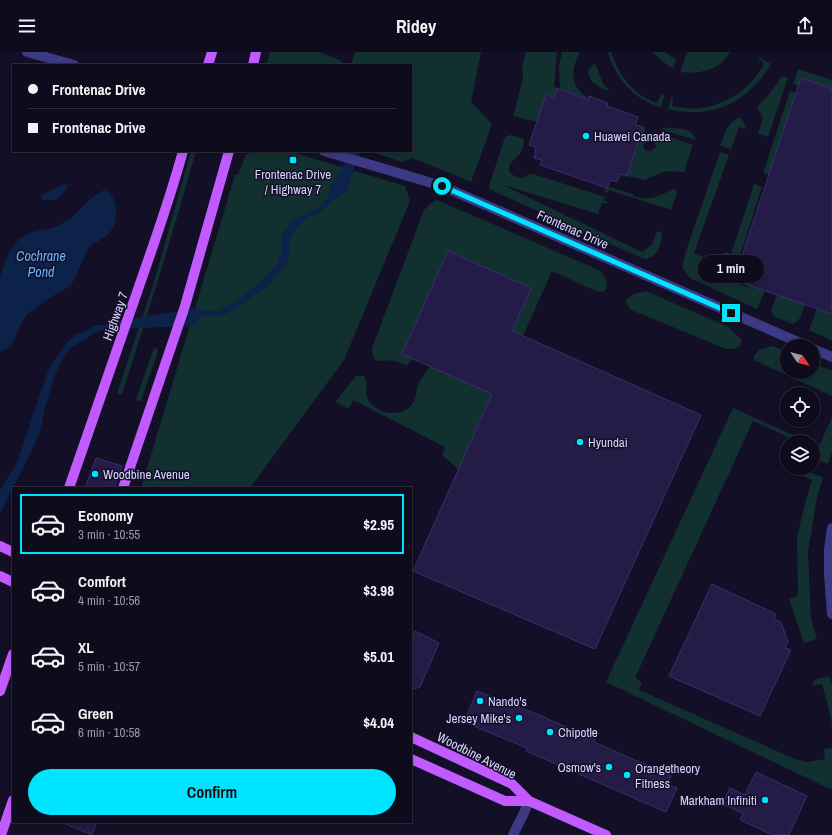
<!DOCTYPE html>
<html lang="en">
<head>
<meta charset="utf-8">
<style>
	:root { --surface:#0e0b1c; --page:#171425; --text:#f1f3f6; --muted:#9b9ba3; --line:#2e2b3b; --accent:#00e5ff }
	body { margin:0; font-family:"Archivo Narrow",sans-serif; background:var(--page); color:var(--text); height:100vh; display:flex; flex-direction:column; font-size:15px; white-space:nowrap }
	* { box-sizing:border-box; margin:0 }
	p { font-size:13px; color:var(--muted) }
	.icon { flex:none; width:22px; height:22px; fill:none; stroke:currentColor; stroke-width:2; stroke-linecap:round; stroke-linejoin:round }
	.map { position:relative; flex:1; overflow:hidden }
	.details { position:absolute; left:12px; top:435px; width:400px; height:336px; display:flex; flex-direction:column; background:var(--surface); border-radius:0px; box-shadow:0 2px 6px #0003,0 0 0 1px var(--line) }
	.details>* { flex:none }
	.banner { position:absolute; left:12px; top:12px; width:400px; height:88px; border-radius:0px; box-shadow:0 2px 6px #0003,0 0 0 1px var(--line); display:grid; align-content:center; height:88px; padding:0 16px; background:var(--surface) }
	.needle { width:26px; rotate:125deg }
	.buttons { position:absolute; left:780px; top:287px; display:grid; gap:8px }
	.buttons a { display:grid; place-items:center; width:40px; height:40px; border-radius:50%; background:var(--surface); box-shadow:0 2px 6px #0003,0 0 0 1px var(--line); font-size:20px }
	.end { position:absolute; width:18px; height:18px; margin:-9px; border:5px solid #00e5ff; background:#111; box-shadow:0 0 0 2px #111 }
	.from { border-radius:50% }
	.bubble { position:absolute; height:28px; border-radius:14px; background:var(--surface); box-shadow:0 2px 6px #0003,0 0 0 1px var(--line); font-size:13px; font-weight:800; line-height:28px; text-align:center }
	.banner b { display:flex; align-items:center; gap:14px; height:38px; font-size:15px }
	.banner b+b { border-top:1px solid var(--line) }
	.banner i { width:10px; height:10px; background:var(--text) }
	ul { padding:7px 0 0; list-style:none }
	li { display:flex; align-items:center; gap:12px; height:60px; margin:0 8px 6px; padding:0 8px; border:2px solid transparent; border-radius:0px }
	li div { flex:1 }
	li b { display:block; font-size:15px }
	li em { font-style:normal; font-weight:800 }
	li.on { border-color:var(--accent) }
	li>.icon { width:36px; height:36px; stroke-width:1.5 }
	.action { display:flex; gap:8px; margin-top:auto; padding:8px 16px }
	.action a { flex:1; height:46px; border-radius:24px; background:var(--accent); color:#111; font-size:16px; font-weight:800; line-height:46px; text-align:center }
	header { display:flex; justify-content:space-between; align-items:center; height:52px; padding:0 16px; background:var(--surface); font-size:18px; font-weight:800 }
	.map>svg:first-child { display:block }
	.green { fill:#12302f }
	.water { fill:#0c2248 }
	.building { fill:#241b47; stroke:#3b2d73 }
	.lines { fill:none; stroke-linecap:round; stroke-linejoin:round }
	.minor { stroke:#3d3a85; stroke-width:10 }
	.major { stroke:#c25bff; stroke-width:10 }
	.route { stroke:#00e5ff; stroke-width:5 }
	.poi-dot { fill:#00e5ff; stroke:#130f26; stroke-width:1.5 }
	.labels { text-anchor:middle; stroke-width:3; stroke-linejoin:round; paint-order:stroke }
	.poi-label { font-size:13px; fill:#d9d4ff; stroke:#130f26; text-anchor:start }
	.street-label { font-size:13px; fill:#d9d4ff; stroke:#130f26 }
	.water-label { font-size:14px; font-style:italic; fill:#62b6ff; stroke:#130f26 }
</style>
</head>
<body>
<header><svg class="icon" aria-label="menu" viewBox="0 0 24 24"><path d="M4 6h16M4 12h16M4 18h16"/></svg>Ridey<svg class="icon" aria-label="share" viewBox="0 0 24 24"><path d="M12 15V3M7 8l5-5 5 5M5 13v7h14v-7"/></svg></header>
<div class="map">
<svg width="832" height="783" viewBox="0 0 832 783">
	<rect width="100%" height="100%" fill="#130f26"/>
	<path class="green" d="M 270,0 L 319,0 L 342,9 L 341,13 L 266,13 Z
		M 355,0 L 481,0 L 471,50 L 492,72 L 471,130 L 413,106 L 402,110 L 369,99 L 411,99 L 411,13 L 351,13 Z
		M 526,0 L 557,0 L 554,34 L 557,36 L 554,46 L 546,43 L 537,70 L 513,64 L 523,27 L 522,14 Z
		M 562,0 L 580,0 C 571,17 569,33 587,45 L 586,47 L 560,37 L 559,14 Z
		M 608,0 L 611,0 C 619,23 633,43 657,51 L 660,44 L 665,42 L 661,55 C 634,48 615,26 608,0 Z
		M 652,0 L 665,0 L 676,8 L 673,16 L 667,13 Z
		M 689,0 L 730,0 C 727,4 724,9 720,12 C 708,20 694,22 680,20 L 687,1 Z
		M 758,5 L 771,12 C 748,50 712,68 668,57 L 672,43 L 673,44 L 672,54 C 682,56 691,57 700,56 C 726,54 754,34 764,11 L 759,8 Z
		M 594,12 L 596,13 L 603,32 L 609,37 L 608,39 C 597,35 579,24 594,12 Z
		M 798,17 L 832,28 L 832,37 L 801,26 L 798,34 L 793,32 Z
		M 782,24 L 788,26 L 768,85 L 758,82 L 763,66 L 757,55 L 770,41 Z
		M 790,39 L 796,40 L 769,123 L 763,121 Z
		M 741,65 L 746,77 L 739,75 L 731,97 L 720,94 C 725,81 727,70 741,65 Z
		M 635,72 L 645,75 L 645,86 L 648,90 L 645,91 L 643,95 C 647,101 652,100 656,95 L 654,90 L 658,81 L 693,93 L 684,120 L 666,119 L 644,128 L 627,124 L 643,75 Z
		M 663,75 C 676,78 690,73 696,88 L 662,78 Z
		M 511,83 L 524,87 C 523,92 523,99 519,103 C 513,110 509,109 509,119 C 515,127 523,128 530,121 L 605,145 L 604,149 L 608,150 L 607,152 L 602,151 L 598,161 L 602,163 L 503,133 L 642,200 L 652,193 L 657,179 L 662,181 C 662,192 657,207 644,207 L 491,138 L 489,137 L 489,134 L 504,88 L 505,85 Z
		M 191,99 L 196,99 C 173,181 148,261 122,342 L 120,343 L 117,341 L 154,230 Z
		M 252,99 L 288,99 L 405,134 L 410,149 L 344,308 L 250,436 L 143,436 L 142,433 L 235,123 L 238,123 L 246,102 L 251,101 Z
		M 720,100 L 729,103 L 694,201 L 705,206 L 702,216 L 728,225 L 735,207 L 722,202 L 726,200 L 731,202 L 754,132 L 762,135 L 732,229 L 747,235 L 749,233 L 765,239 L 757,257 L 692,227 L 688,224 L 682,215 L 686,199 Z
		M 607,134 L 632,142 L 633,142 L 633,144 C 652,149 658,145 674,136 L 677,141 L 671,158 L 609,138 L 607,141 L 604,140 Z
		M 437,148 L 601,219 C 606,226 608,230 606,238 L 602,240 L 596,239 L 552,219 L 523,284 L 509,285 L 531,236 L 448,199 L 413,306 L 407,314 C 403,312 399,310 395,309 C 383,306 372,316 372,296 L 424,158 L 430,152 Z
		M 646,239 L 728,275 L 740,286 L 742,290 C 739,297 734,297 726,297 L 644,263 C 635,260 627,258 626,248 L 634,242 Z
		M 777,243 L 805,252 C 802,260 801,269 793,272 L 773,264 L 771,257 Z
		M 817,256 L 832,262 L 832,289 L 809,278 Z
		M 773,294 L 787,300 L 787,320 L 813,320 L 813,311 L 832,319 L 832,344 L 754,308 L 754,304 L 759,298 Z
		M 154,296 L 157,296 L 158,299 L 141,349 L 137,349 L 136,347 Z
		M 430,314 L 485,339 L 494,336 L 459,418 L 442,403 L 445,395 L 353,348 L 349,357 L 335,350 L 356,324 L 364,324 C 369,331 364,340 368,347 C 371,354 378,358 384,360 C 397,363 410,360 415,347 C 417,342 416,337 418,332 C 422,326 426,320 430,314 Z
		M 733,356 L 808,390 L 799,390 L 753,369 L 635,626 L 642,630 L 639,638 L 795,707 L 807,710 L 825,707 L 824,697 L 832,696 L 832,737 L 830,737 L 606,630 Z
		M 832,365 L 832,399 L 828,412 L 814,406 L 815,397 L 813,396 L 813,392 L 819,394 Z
		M 804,417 L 823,426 L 817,445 L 808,500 L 811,567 L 817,587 L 804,591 L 789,547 L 798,544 L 797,485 L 805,451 L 812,428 L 801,423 Z
		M 828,624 L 830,626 L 832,632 L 832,676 L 831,666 L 822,632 L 812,634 C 814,626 821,626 828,624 Z"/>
	<path class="water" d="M 352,99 L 362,99 L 355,114 L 347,141 L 343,141 L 325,156 L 315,163 L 308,165 L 294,179 L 290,187 L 290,201 L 285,214 L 267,235 L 249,247 L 238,256 L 221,264 L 200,264 L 193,274 L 114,277 L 100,279 L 91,283 L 69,297 L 56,320 L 44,359 L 41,375 L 35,392 L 0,462 L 0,438 L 17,410 L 49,316 L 65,293 L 77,281 L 84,280 L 96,273 L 105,273 L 109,270 L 199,256 L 207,259 L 217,259 L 237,249 L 248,239 L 261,230 L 274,216 L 281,201 L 283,180 L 292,168 L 307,162 L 319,155 L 328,145 L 329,137 Z
		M 68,132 C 68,139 60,144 55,148 L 44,148 L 40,144 L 60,134 Z
		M 104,138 C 120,144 119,170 110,180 C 104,187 96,189 89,195 L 71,234 L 51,245 L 28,262 L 21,272 L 13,290 L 4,299 L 0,300 L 0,224 L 9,200 L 19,187 L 29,181 L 55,175 L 70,167 L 91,146 Z"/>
	<path class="building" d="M 801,26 L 832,37 L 832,262 L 734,228 Z
		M 557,36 L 588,48 L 589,44 L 608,51 L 607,54 L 638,65 L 635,73 L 643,75 L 627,124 L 620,122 L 617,130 L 610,128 L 607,136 L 540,113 L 542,108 L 534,106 L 536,95 L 529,93 L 546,43 L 554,46 Z
		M 448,199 L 531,236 L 512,279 L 701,363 L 595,597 L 413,519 L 492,342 L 402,302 Z
		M 96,406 L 122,414 L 114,436 L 85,436 Z
		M 712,532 L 776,562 L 774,567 L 781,570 L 788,590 L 785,596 L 791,598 L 760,664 L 669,624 Z
		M 415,579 L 439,591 L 420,635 L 411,638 L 411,588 Z
		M 477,639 L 537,662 L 595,688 L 594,690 L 671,724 L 667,732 L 677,736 L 666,760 L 526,699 L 527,696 L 464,670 Z
		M 756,720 L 807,744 L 789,783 L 773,783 L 740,768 L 743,761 L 722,752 L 730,736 L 745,743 Z
		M 61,770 L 97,770 L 92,783 Z"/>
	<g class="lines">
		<path class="minor" d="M 27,0 L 74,13
			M 324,99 L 442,134 L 807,294
			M 813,297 L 832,305
			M 832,476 L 829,498 L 829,522 L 832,562
			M 513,783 L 523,763 L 529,749"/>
		<path class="major" d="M 208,13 L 212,0
			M 253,13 L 256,0
			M 69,436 C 96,356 125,277 152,197 C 163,165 174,132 183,99
			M 123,436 L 185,254 L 229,99
			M 0,494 L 13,500
			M 0,524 L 13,530
			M 0,639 L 13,602
			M 411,685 L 512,732 L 529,749 L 606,783
			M 411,707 L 505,749 L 529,749
			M 1,783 L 13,748"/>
	</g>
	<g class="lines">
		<path class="route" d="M 442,134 L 731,261"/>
	</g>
	<g class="poi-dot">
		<circle cx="586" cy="84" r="4"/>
		<rect x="289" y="104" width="8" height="8" rx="2"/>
		<circle cx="580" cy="390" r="4"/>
		<circle cx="95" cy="422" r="4"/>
		<circle cx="480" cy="649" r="4"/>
		<circle cx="519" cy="666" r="4"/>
		<circle cx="550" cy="680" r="4"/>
		<circle cx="609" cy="715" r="4"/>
		<circle cx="627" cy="723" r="4"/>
		<circle cx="765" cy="748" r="4"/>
	</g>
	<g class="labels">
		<g class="poi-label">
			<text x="594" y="89">Huawei Canada</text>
			<text x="293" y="127" text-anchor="middle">Frontenac Drive<tspan x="293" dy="15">/ Highway 7</tspan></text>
			<text x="588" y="395">Hyundai</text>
			<text x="103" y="427">Woodbine Avenue</text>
			<text x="488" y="654">Nando's</text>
			<text x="511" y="671" text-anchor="end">Jersey Mike's</text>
			<text x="558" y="685">Chipotle</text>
			<text x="601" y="720" text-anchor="end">Osmow's</text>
			<text x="635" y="721">Orangetheory<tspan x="635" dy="15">Fitness</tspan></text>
			<text x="757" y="753" text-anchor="end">Markham Infiniti</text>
		</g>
		<g class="street-label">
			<text transform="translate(573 177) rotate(24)" y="5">Frontenac Drive</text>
			<text transform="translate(115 264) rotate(-70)" y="5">Highway 7</text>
			<text transform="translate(477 703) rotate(27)" y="5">Woodbine Avenue</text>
		</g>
		<g class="water-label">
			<text x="41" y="209">Cochrane<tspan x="41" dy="16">Pond</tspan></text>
		</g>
	</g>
</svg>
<div class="buttons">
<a><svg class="needle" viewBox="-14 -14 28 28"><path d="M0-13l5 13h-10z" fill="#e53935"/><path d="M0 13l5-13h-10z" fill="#9b9ba3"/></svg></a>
<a><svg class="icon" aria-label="locate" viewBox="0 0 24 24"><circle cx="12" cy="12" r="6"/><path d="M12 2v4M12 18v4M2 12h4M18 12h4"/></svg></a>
<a><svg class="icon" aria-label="layers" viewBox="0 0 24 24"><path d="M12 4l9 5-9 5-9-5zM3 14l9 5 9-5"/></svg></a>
</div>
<i class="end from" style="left:442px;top:134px"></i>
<i class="end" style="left:731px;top:261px"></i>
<div class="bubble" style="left:698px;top:203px;width:66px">1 min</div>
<div class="banner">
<b><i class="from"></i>Frontenac Drive</b>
<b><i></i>Frontenac Drive</b>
</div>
<section class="details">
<ul>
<li class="on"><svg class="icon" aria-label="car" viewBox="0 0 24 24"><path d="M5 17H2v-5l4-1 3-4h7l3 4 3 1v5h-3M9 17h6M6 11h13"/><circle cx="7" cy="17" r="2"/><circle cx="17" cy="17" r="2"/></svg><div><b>Economy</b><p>3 min · 10:55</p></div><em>$2.95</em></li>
<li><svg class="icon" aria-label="car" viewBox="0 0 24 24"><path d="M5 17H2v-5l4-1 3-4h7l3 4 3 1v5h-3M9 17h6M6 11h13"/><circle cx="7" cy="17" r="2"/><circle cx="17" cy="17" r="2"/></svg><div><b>Comfort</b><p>4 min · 10:56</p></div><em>$3.98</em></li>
<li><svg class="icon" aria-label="car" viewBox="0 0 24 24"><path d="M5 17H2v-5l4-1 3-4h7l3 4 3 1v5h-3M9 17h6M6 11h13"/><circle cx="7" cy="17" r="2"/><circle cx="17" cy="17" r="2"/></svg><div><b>XL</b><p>5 min · 10:57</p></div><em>$5.01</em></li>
<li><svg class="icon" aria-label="car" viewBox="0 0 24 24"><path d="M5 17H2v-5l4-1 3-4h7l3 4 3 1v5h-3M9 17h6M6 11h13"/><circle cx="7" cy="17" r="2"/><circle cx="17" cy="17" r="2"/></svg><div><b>Green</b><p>6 min · 10:58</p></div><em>$4.04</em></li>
</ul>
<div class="action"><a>Confirm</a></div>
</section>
</div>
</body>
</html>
